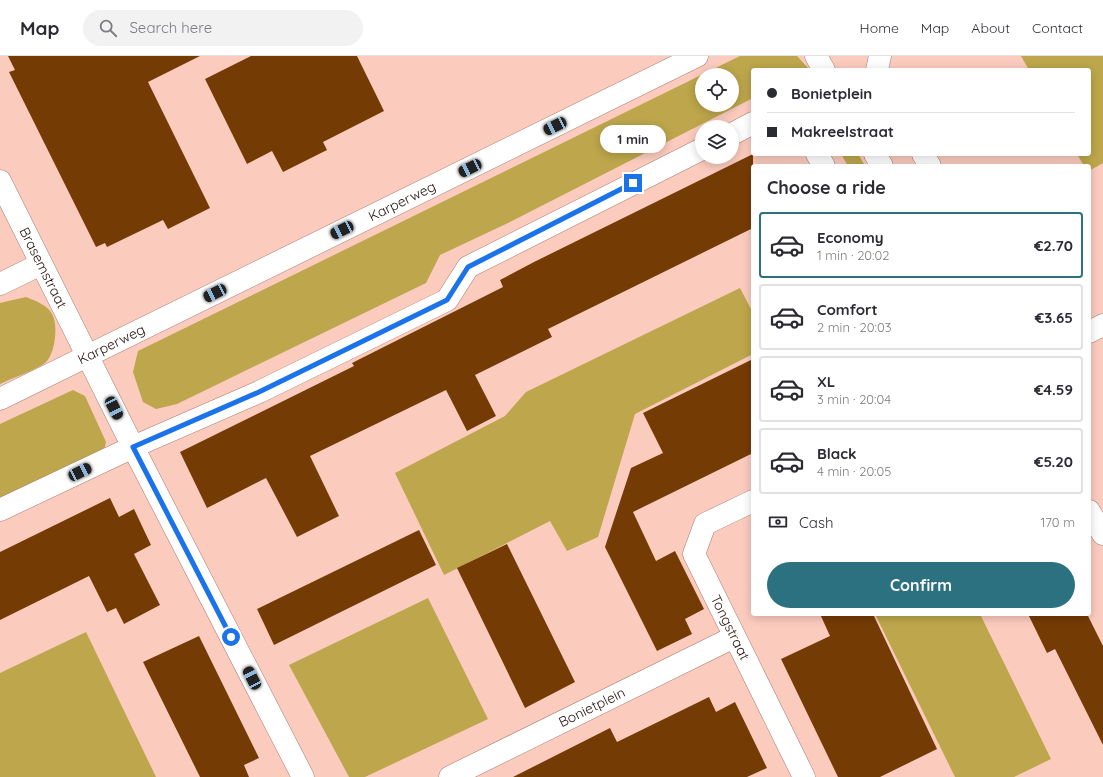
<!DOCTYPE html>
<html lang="en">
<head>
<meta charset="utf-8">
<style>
	:root { --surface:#fff; --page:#f2f2f3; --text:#2b2b33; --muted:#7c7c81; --line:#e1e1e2; --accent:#2c7180 }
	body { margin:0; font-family:Quicksand,sans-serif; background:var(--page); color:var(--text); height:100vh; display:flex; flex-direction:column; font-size:15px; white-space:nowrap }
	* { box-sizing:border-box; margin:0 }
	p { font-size:13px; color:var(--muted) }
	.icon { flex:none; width:22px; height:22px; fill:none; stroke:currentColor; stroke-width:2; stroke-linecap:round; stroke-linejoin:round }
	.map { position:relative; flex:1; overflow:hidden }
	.panel { position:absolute; left:751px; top:108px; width:340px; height:452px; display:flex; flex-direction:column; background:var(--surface); border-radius:4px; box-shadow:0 2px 10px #0003 }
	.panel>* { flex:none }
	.top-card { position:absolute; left:751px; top:12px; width:340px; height:88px; border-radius:4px; box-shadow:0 2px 10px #0003; display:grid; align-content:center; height:88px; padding:0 16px; background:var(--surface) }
	.tools { position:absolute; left:695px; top:12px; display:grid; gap:8px }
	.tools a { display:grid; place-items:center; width:44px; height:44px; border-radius:50%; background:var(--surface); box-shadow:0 2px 10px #0003; font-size:20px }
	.end { position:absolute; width:18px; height:18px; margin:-9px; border:5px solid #1a73e8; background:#fff; box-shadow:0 0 0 2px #fff }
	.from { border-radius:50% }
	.bubble { position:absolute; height:28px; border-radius:14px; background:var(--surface); box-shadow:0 2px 10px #0003; font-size:13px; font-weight:700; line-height:28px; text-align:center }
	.car { position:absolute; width:12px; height:24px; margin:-12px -6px; border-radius:5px; box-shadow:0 0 3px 1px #0007; background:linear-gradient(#222 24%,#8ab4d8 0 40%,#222 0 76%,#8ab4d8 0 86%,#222 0) }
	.top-card b { display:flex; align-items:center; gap:14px; height:38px; font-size:15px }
	.top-card b+b { border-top:1px solid var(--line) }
	.top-card i { width:10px; height:10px; background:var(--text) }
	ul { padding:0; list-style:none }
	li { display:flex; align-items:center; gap:12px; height:66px; margin:0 8px 6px; padding:0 8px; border:2px solid var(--line); border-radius:4px }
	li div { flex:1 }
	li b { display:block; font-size:15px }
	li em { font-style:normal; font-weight:700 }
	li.on { border-color:var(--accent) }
	li>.icon { width:36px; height:36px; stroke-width:1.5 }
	h2 { padding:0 16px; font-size:18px; line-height:48px }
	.pay { display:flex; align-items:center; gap:10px; height:44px; padding:0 16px; font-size:15px }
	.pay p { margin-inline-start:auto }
	.button { display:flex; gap:8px; margin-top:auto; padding:8px 16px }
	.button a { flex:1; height:46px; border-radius:24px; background:var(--accent); color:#fff; font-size:16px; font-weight:700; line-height:46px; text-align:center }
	header { display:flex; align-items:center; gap:24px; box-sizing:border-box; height:56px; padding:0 20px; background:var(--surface); border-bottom:1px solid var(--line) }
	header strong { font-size:19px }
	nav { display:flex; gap:22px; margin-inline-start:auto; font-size:14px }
	.search { width:280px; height:36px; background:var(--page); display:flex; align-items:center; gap:10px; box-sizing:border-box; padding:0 14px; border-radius:22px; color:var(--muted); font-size:15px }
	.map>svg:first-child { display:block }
	.green { fill:#bda64b; fill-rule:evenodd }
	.building { fill:#743b05 }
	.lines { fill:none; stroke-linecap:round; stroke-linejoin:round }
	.minor-casing { stroke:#a97d71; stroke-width:23 }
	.minor { stroke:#fff; stroke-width:22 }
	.route { stroke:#1a73e8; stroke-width:5 }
	.labels { text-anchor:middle; stroke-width:4; stroke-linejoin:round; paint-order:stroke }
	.street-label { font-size:14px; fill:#251510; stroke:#fcf7f6 }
</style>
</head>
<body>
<header>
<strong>Map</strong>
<div class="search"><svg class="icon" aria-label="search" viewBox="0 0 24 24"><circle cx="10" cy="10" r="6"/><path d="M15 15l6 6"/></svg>Search here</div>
<nav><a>Home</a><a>Map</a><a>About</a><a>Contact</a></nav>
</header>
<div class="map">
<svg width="1103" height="721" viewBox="0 0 1103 721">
	<rect width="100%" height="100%" fill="#fbcbbe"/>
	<path class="green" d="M 740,0 L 797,0 L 810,14 L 753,14 L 753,42 L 508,167 L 440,199 L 426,227 L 177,348 L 156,353 L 143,346 L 133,316 L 138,295 ZM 702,19 L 732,19 L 732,49 L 702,49 Z
		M 1021,0 L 1103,0 L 1103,107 L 1089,115 L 1089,110 L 1084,110 L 1077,98 L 1089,98 L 1089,14 L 1029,14 Z
		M 841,98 L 858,98 L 865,110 L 848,110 Z
		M 740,232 L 753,257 L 753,298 L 635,358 L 598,481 L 567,495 L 550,465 L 444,519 L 395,417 L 505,360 L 526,336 Z
		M 26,241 C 35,245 49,249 53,260 C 58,271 55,299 45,307 C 32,316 14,321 0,328 L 0,247 Z
		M 73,334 L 85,340 L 106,386 L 104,395 L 0,442 L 0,368 Z
		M 428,542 L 488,663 L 365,721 L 349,721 L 289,609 Z
		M 875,558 L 980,558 L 1051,703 L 1014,721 L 955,721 Z
		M 86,576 L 156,721 L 0,721 L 0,617 Z"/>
	<path class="building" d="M 8,0 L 200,0 L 148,26 L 210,152 L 168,173 L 163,164 L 107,191 L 105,187 L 96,191 L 9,16 L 15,14 Z
		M 251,0 L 357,0 L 384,55 L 323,86 L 327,94 L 283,116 L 272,95 L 247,108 L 205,23 Z
		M 753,98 L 753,172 L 548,273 L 552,281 L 475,319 L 496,360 L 467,375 L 446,334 L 310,400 L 339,460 L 297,481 L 266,422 L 207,452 L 180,396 L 354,310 L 352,307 L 503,231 L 500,224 L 534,206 Z
		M 753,303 L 753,397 L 633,456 L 656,505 L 675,495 L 704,553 L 685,563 L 692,578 L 657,595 L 605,491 L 631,412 L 663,397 L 643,357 Z
		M 110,442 L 119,461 L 134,453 L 151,489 L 134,498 L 160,549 L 124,568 L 116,552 L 107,556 L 89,520 L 0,564 L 0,496 Z
		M 419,474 L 436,509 L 274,589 L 257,553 Z
		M 507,488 L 575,626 L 525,652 L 457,512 Z
		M 820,558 L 873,558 L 937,693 L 880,721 L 838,721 L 781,603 L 830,580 Z
		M 1028,558 L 1087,558 L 1103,590 L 1103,689 L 1055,593 L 1047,597 Z
		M 199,580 L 259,702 L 244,709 L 249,721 L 200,721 L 143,606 Z
		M 709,641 L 716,656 L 735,646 L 767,712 L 747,721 L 513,721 L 610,672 L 617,686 Z"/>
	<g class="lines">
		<defs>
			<g id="minor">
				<path d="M 816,0 L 824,14"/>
				<path d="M 877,14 L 880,0"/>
				<path d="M 732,78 L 753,67"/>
				<path d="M 817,98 L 824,110"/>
				<path d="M 875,98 L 882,110"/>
				<path d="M 923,98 L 930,110"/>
				<path id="s1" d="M 0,125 L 133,391 L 303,721"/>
				<path d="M 0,228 L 41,208"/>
				<path d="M 1089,276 L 1103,269"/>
				<path id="s2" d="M 0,343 L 697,0"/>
				<path id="s3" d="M 753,445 L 705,468 L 694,498 L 804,721"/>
				<path d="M 0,454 L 133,391 L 259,336 L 447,244 L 468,211 L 702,93"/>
				<path d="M 1089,455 L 1103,478"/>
				<path id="s4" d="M 450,721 L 734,581"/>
			</g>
		</defs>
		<use href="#minor" class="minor-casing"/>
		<use href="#minor" class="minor"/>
	</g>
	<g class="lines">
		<path class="route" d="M 231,581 L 133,391 L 259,336 L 447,244 L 468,211 L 633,127"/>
	</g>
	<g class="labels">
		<g class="street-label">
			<text dy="5" stroke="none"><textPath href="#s2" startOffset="448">Karperweg</textPath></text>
			<text dy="5" stroke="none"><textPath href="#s1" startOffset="97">Brasemstraat</textPath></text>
			<text dy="5" stroke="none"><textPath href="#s2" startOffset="124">Karperweg</textPath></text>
			<text dy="5" stroke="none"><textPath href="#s3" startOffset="167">Tongstraat</textPath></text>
			<text dy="5" stroke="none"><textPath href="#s4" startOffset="158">Bonietplein</textPath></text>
		</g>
	</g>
</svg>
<div class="tools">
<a><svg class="icon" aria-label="locate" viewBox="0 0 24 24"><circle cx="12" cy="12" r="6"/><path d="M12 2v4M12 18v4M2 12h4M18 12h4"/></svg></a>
<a><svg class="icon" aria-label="layers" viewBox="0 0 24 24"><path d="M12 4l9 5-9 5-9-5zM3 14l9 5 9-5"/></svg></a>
</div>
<i class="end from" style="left:231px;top:581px"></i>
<i class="end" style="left:633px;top:127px"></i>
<div class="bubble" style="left:600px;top:69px;width:66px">1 min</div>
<i class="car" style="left:555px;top:70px;rotate:244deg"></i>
<i class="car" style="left:470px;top:112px;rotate:244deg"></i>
<i class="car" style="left:342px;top:174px;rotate:244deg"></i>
<i class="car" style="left:215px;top:237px;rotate:244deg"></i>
<i class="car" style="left:114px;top:352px;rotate:153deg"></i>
<i class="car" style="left:80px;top:416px;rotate:64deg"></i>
<i class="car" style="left:252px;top:622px;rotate:333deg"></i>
<div class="top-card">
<b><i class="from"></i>Bonietplein</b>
<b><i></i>Makreelstraat</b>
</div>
<section class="panel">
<h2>Choose a ride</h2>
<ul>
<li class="on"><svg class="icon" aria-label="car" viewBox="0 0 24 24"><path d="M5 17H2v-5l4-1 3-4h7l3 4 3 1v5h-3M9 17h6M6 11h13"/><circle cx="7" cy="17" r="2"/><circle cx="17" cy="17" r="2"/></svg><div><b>Economy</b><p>1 min · 20:02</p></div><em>€2.70</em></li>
<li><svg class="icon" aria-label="car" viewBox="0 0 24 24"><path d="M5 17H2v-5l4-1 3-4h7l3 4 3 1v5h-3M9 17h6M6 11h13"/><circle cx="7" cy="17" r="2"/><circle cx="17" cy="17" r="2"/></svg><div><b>Comfort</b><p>2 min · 20:03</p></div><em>€3.65</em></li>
<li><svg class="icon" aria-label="car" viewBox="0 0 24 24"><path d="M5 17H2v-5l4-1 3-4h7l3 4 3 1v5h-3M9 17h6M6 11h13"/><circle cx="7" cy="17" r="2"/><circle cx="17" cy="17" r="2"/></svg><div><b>XL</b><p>3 min · 20:04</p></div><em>€4.59</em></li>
<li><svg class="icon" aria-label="car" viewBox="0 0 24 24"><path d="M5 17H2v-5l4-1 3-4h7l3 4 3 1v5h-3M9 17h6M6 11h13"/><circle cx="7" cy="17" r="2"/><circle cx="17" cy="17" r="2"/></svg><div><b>Black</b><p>4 min · 20:05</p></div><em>€5.20</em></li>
</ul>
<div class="pay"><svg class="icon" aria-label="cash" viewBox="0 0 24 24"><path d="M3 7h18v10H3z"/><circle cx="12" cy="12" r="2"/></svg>Cash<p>170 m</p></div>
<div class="button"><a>Confirm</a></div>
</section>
</div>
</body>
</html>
